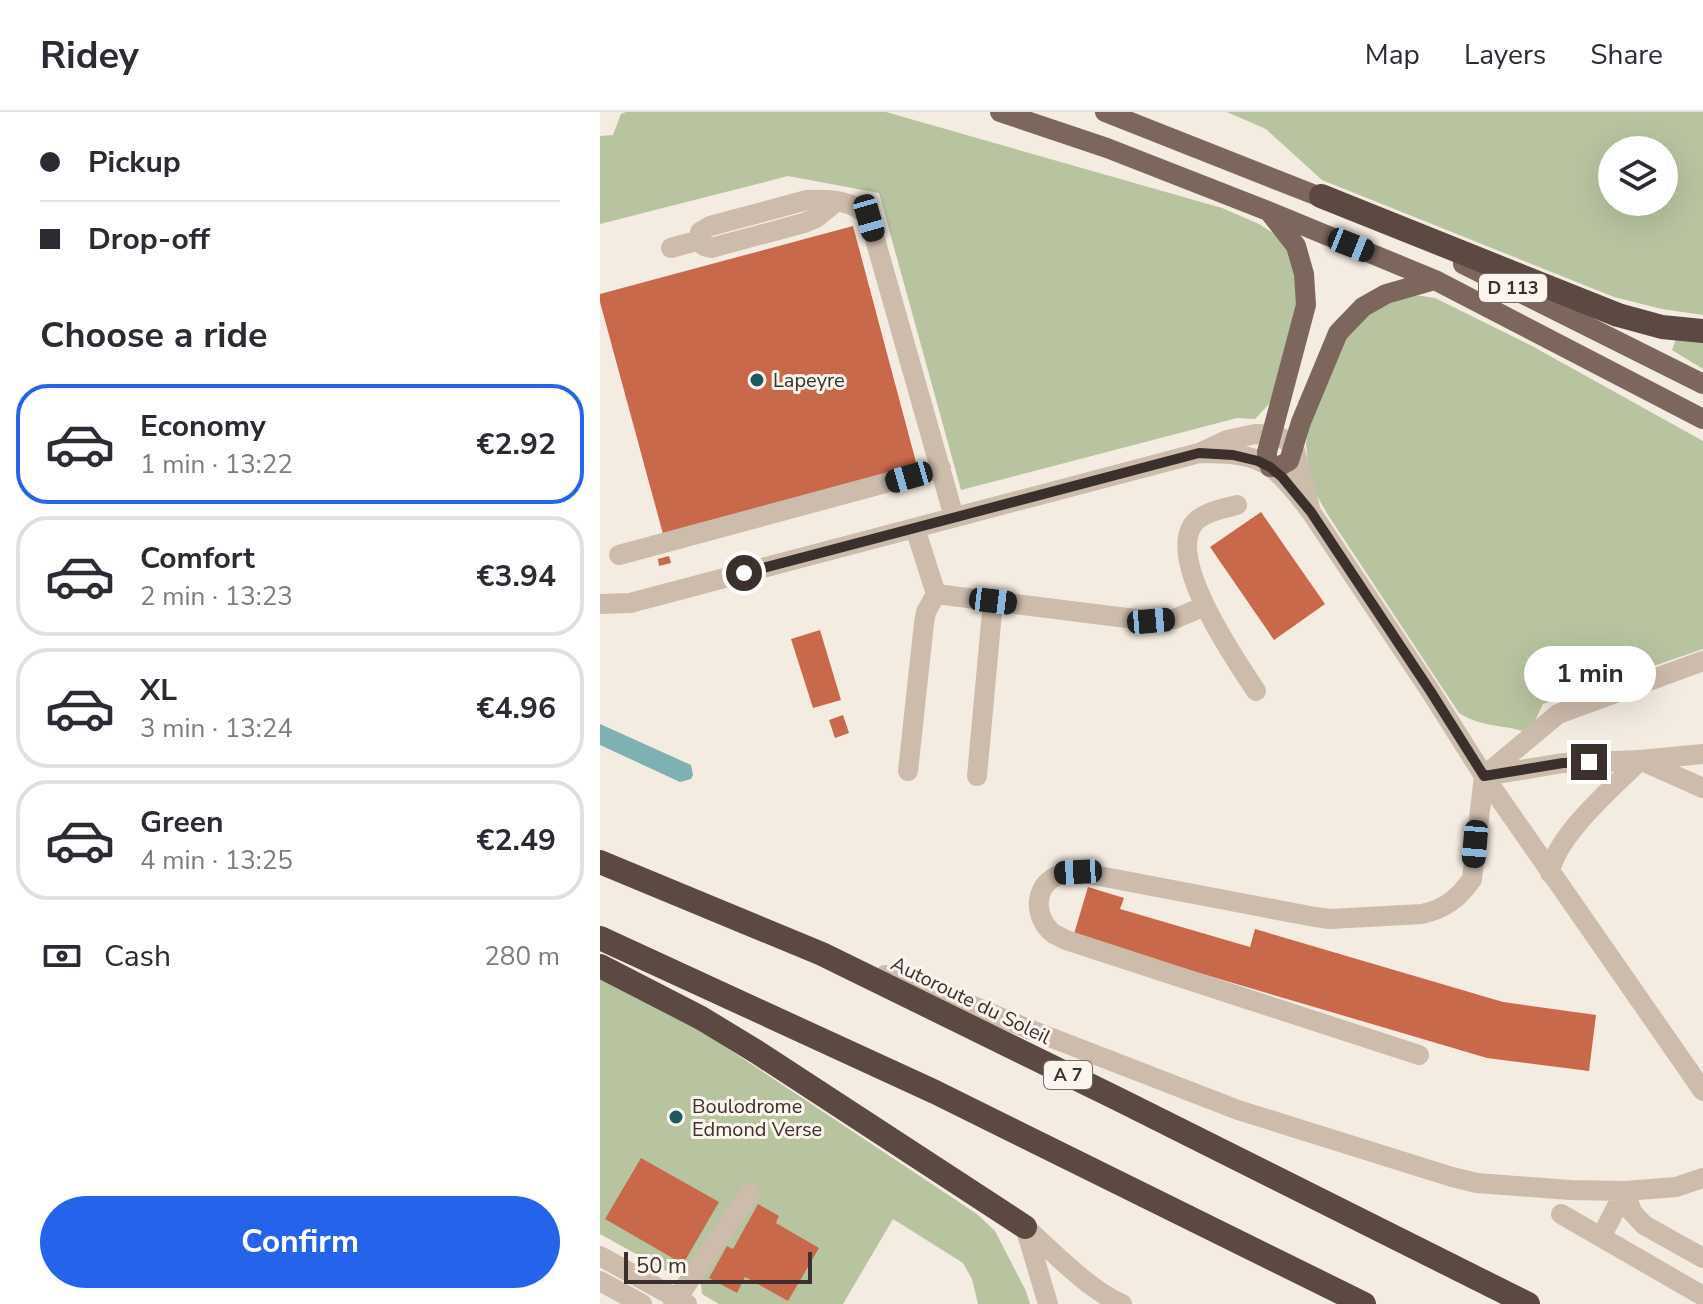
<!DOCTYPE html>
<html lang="en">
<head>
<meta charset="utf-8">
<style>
	:root { --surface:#fff; --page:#f2f2f3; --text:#2b2b33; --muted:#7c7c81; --line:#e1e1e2; --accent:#2563eb }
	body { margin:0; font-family:"Nunito Sans",sans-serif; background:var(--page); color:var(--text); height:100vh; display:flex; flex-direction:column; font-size:30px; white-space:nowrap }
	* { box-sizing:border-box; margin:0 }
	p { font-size:26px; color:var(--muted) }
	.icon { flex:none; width:44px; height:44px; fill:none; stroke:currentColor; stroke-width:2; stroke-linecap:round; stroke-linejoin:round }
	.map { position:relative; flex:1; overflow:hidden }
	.sheet { display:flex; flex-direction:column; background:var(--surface); width:600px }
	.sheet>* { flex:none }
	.top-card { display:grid; align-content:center; height:176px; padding:0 40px; background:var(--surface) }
	.buttons { position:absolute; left:998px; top:24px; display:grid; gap:16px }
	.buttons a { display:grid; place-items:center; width:80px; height:80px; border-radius:50%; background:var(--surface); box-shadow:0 8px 32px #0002; font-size:40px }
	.scale { position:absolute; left:24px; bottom:20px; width:188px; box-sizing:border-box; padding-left:8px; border:4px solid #3b302b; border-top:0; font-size:22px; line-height:28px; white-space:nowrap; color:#3b302b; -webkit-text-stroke:6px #fbf5ee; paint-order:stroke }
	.end { position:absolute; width:36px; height:36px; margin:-18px; border:10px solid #3b302b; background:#fff; box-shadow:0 0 0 4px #fff }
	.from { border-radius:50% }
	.bubble { position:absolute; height:56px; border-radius:28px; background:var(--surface); box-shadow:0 8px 32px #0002; font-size:26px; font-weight:700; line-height:56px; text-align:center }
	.car { position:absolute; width:24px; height:48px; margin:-24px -12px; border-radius:10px; box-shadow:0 0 6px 2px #0007; background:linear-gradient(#222 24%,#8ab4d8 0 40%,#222 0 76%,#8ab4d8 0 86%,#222 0) }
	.top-card b { display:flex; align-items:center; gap:28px; height:76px; font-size:30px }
	.top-card b+b { border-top:2px solid var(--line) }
	.top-card i { width:20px; height:20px; background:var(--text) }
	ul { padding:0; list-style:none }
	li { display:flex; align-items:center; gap:24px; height:120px; margin:0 16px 12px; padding:0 24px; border:4px solid var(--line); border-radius:32px }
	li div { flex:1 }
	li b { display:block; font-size:30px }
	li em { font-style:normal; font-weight:700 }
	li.on { border-color:var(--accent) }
	li>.icon { width:72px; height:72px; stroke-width:1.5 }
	h2 { padding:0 40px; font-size:36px; line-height:96px }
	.pay { display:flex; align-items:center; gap:20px; height:88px; padding:0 40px; font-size:30px }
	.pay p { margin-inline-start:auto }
	.primary-button { display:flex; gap:16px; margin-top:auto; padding:16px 40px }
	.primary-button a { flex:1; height:92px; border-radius:48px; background:var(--accent); color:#fff; font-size:32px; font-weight:700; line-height:92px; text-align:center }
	header { display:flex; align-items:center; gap:48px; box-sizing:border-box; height:112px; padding:0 40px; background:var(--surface); border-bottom:2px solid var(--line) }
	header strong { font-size:38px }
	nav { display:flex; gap:44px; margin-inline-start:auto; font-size:28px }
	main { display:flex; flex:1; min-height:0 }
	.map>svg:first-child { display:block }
	.green { fill:#b8c4a0; fill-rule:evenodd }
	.water { fill:#7fb0b2 }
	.building { fill:#c8694b }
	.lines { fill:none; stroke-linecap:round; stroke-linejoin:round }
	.minor { stroke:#cdbbac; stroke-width:20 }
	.major { stroke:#7d675c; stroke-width:20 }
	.highway { stroke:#5c4a42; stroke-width:24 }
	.route { stroke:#3b302b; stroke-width:10 }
	.poi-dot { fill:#1f5a5e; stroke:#fbf5ee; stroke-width:3 }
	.labels { text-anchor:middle; stroke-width:6; stroke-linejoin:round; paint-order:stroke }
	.shield { fill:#fbf5ee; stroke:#756b66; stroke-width:2 }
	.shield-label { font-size:18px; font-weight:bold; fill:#3b302b }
	.poi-label { font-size:20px; fill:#3b302b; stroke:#fbf5ee; text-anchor:start }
	.street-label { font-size:20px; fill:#3b302b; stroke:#fbf5ee }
</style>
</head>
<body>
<header>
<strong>Ridey</strong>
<nav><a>Map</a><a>Layers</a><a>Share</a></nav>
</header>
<main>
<section class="sheet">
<div class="top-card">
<b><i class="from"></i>Pickup</b>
<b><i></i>Drop-off</b>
</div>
<h2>Choose a ride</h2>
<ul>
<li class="on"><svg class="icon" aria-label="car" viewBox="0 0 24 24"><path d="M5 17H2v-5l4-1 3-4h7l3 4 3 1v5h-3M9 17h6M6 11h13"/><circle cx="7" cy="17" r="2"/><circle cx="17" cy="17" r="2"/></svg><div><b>Economy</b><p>1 min · 13:22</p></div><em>€2.92</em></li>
<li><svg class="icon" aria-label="car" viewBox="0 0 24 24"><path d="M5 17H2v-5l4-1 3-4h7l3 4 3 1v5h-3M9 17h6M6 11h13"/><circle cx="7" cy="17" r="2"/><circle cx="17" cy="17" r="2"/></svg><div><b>Comfort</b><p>2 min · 13:23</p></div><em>€3.94</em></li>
<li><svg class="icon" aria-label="car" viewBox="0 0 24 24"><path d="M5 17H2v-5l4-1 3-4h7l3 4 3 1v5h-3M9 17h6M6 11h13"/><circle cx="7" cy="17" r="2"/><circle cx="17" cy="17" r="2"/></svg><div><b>XL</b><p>3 min · 13:24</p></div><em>€4.96</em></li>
<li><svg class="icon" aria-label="car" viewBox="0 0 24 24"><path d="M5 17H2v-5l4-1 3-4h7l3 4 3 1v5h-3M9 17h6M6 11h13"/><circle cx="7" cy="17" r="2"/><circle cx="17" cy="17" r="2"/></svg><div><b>Green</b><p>4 min · 13:25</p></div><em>€2.49</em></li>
</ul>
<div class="pay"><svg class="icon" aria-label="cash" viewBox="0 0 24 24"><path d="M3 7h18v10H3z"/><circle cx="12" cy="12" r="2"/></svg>Cash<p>280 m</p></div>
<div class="primary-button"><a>Confirm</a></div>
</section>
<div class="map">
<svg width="1103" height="1192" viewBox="0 0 1103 1192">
	<rect width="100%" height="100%" fill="#f4ebe1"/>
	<path class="green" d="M 26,0 L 286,0 L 622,96 L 659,112 L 679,125 L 691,143 L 699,187 L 677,275 L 669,292 L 655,307 L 637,306 L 361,378 L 279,81 L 188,64 L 0,112 L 0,24 L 13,23 L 21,2 Z
		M 627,0 L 1103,0 L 1103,203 L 1062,197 L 1014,185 L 722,68 L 666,17 ZM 1012,38 L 1064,38 L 1064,90 L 1012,90 Z
		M 815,183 L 835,186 L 932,234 L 1103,329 L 1103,537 L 943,592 L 929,621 C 903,612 883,616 859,601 L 728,403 L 713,377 L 708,353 L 706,332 L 709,309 L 741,231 L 752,215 L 791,186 Z
		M 1076,227 L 1103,229 L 1103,257 L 1072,238 Z
		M 0,867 L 103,920 L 377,1102 L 395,1119 L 426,1179 L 430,1192 L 378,1192 L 372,1167 L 363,1151 L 293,1107 L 243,1192 L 119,1192 L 102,1182 L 101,1173 L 77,1159 L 74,1163 L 0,1122 Z"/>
	<path class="water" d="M 0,612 L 91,653 L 93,663 L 91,667 L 80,670 L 0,633 Z"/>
	<path class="building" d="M 253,114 L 317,354 L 63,422 L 0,190 L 0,182 Z
		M 661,400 L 725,492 L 674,528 L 610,435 Z
		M 69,444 L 71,451 L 59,454 L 58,447 Z
		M 220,518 L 241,588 L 213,596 L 191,527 Z
		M 243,603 L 249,621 L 235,626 L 229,608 Z
		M 488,775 L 524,786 L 520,797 L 650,835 L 655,817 L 903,890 L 996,903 L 989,959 L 887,946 L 491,829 L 474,822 Z
		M 41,1046 L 119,1090 L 83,1152 L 5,1107 Z
		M 158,1092 L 179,1104 L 176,1111 L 219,1136 L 188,1189 L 145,1165 L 137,1181 L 109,1166 L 127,1134 L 133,1137 Z"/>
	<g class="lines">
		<path class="minor" d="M 236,90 L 216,106 L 204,111 L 111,136 L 104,134 L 100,128 L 100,120 L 110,114 L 207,88 C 229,87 255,88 269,106 L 354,405
			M 71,136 L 100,128
			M 655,322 C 670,322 683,323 694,335 L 711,400 C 699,385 688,369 673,357 C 654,341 623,341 599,341 L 627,328 Z
			M 637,393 C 623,397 601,400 592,414 C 569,452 635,547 656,579
			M 711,400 L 831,580 L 884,664 L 1103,979
			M 315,416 L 336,482 L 551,509 L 574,507 L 605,494
			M 19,443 L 341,356
			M 0,492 L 30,491 L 599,341
			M 308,659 L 324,511 L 326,500 L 336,482
			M 377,664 L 393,489
			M 885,664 L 963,651 L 1040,648 L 1103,642
			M 950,761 C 956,723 1013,676 1040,648 L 1103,676
			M 285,863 L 359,888 L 421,914 L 638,998 L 852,1065 L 877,1071 L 970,1078 L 1025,1079 L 1076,1075 L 1103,1066
			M 819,943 L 466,828 C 462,826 458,824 454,822 C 433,806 433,773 459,763 C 464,760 472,761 478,760 L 715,805 L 730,807 L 822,802 C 845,797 859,786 872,767 L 884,664 L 958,602 L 1103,549
			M 961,1102 L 1103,1184
			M 425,1115 C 452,1139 489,1178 522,1192
			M 425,1115 L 448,1192
			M 1001,1125 L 1025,1079 L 1032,1100 L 1044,1113 L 1103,1146
			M 0,1144 L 87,1192
			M 0,1169 L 42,1192
			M 73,1192 L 150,1081"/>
		<path class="major" d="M 400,0 L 507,36 L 668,99 L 835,168 L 1103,307
			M 505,0 L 733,90
			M 671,102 L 696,134 L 704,162 L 706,193 L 667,340 L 667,345 L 670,355 L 678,355 L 689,349 L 701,310 L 738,221 L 763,195 L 786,182 L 835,168
			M 863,152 L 1103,272"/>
		<path class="highway" d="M 721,84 L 1018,203 L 1062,215 L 1103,219
			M 0,750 L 222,842 L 520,988 L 928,1192
			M 0,826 L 335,980 L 764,1192
			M 0,854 L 101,906 L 157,940 L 425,1115"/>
	</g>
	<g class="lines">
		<path class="route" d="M 144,461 L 599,341 L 633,343 L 658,349 L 670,355 L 682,365 L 711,400 L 831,580 L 884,664 L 963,651 L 989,650"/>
	</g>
	<g class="poi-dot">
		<circle cx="157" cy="268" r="8"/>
		<circle cx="76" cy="1005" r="8"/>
	</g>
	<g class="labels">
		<g class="shield">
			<rect x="879" y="162" width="68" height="28" rx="6"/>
			<rect x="444" y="949" width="48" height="28" rx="6"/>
		</g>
		<g class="shield-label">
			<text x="913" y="182">D 113</text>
			<text x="468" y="969">A 7</text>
		</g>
		<g class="poi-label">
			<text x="173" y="275">Lapeyre</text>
			<text x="92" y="1001">Boulodrome<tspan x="92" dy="23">Edmond Verse</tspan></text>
		</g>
		<g class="street-label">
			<text transform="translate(371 888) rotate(26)" y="7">Autoroute du Soleil</text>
		</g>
	</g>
</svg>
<div class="buttons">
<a><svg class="icon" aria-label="layers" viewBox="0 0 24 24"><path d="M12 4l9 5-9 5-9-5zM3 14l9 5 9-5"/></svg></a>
</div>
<div class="scale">50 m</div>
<i class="end from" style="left:144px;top:461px"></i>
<i class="end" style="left:989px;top:650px"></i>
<div class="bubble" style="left:924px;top:534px;width:132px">1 min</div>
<i class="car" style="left:269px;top:106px;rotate:164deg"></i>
<i class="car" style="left:751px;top:133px;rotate:112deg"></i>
<i class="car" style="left:309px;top:365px;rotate:254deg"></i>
<i class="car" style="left:393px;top:489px;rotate:97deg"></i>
<i class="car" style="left:551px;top:509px;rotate:85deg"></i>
<i class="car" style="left:875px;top:732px;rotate:185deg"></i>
<i class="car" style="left:478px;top:760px;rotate:267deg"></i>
</div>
</main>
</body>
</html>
